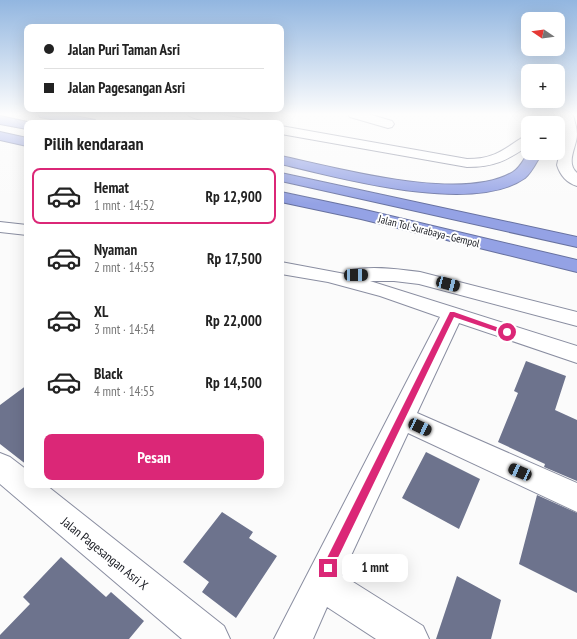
<!DOCTYPE html>
<html lang="id">
<head>
<meta charset="utf-8">
<style>
	:root { --surface:#fff; --page:#f2f2f2; --text:#222; --muted:#767676; --line:#e0e0e0; --accent:#db2777 }
	body { margin:0; font-family:"PT Sans Narrow",sans-serif; background:var(--page); color:var(--text); height:100vh; display:flex; flex-direction:column; font-size:15px; white-space:nowrap }
	* { box-sizing:border-box; margin:0 }
	p { font-size:13px; color:var(--muted) }
	.icon { flex:none; width:22px; height:22px; fill:none; stroke:currentColor; stroke-width:2; stroke-linecap:round; stroke-linejoin:round }
	.map { position:relative; flex:1; overflow:hidden }
	.details { position:absolute; left:24px; top:120px; width:260px; height:368px; display:flex; flex-direction:column; background:var(--surface); border-radius:8px; box-shadow:0 4px 16px #0002 }
	.details>* { flex:none }
	.banner { position:absolute; left:24px; top:24px; width:260px; height:88px; border-radius:8px; box-shadow:0 4px 16px #0002; display:grid; align-content:center; height:88px; padding:0 20px; background:var(--surface) }
	.needle { width:26px; rotate:283deg }
	.buttons { position:absolute; left:521px; top:12px; display:grid; gap:8px }
	.buttons a { display:grid; place-items:center; width:44px; height:44px; border-radius:8px; background:var(--surface); box-shadow:0 4px 16px #0002; font-size:20px }
	.end { position:absolute; width:18px; height:18px; margin:-9px; border:5px solid #db2777; background:#fff; box-shadow:0 0 0 2px #fff }
	.from { border-radius:50% }
	.bubble { position:absolute; height:28px; border-radius:8px; background:var(--surface); box-shadow:0 4px 16px #0002; font-size:13px; font-weight:700; line-height:28px; text-align:center }
	.car { position:absolute; width:12px; height:24px; margin:-12px -6px; border-radius:5px; box-shadow:0 0 3px 1px #0007; background:linear-gradient(#222 24%,#8ab4d8 0 40%,#222 0 76%,#8ab4d8 0 86%,#222 0) }
	.banner b { display:flex; align-items:center; gap:14px; height:38px; font-size:15px }
	.banner b+b { border-top:1px solid var(--line) }
	.banner i { width:10px; height:10px; background:var(--text) }
	ul { padding:0; list-style:none }
	li { display:flex; align-items:center; gap:12px; height:56px; margin:0 8px 6px; padding:0 12px; border:2px solid transparent; border-radius:8px }
	li div { flex:1 }
	li b { display:block; font-size:15px }
	li em { font-style:normal; font-weight:700 }
	li.selected { border-color:var(--accent) }
	li>.icon { width:36px; height:36px; stroke-width:1.5 }
	h2 { padding:0 20px; font-size:18px; line-height:48px }
	.action { display:flex; gap:8px; margin-top:auto; padding:8px 20px }
	.action a { flex:1; height:46px; border-radius:8px; background:var(--accent); color:#fff; font-size:16px; font-weight:700; line-height:46px; text-align:center }
	.map>svg:first-child { display:block }
	.building { fill:#6d738d }
	.lines { fill:none; stroke-linecap:round; stroke-linejoin:round }
	.minor-casing { stroke:#8a8ea1; stroke-width:2 }
	.highway-casing { stroke:#6872a0; stroke-width:2 }
	.minor { fill:#fff; fill-rule:evenodd }
	.highway { fill:#94a2e5; fill-rule:evenodd }
	.route { fill:#db2777 }
	.labels { text-anchor:middle; stroke-width:4; stroke-linejoin:round; paint-order:stroke }
	.street-label { font-size:11px; fill:#16181f; stroke:#fff }
	.near-street-label { font-size:13px; fill:#16181f; stroke:#fff }
</style>
</head>
<body>
<div class="map">
<svg width="577" height="639" viewBox="0 0 577 639">
	<rect width="100%" height="100%" fill="#fbfbfb"/>
	<path class="building" d="M 526,361 L 566,376 L 555,410 L 577,420 L 577,481 L 544,467 L 545,464 L 498,442 L 518,393 L 514,391 Z
		M 27,385 L 27,465 L 0,444 L 0,405 Z
		M 426,452 L 480,479 L 459,529 L 402,498 Z
		M 537,495 L 577,513 L 577,593 L 519,564 Z
		M 222,512 L 253,532 L 249,538 L 277,556 L 236,618 L 202,592 L 209,582 L 183,562 Z
		M 61,557 L 106,597 L 111,592 L 144,621 L 129,639 L 0,639 L 0,635 L 30,604 L 23,597 Z
		M 457,576 L 501,600 L 491,639 L 436,639 Z"/>
	<g class="lines">
		<defs>
			<path id="minor" d="M 187,114 L 216,114 L 245,119 L 249,120 L 251,123 C 239,123 195,123 187,114 Z
				M 348,114 L 368,114 L 392,121 L 394,124 L 392,127 L 388,128 L 350,117 Z
				M 542,114 L 554,114 L 550,123 L 538,123 Z
				M 561,114 L 573,114 C 574,121 577,127 577,134 C 577,147 565,162 577,173 L 577,186 C 567,183 560,175 557,165 L 564,134 Z
				M 281,126 L 467,159 C 493,159 502,151 523,137 L 528,136 L 528,146 C 506,161 494,167 467,167 L 281,134 Z
				M 0,222 L 27,225 L 27,235 L 0,232 Z
				M 281,262 L 345,274 L 347,271 C 370,265 397,269 420,272 L 577,312 L 577,326 L 419,284 L 394,281 L 370,281 L 577,346 L 577,363 L 459,323 L 417,413 L 577,483 L 577,512 L 408,433 L 342,575 L 423,626 L 429,639 L 376,639 L 327,607 L 313,639 L 274,639 L 440,317 L 380,296 L 328,282 L 281,274 Z
				M 0,453 L 10,457 L 27,470 L 27,485 L 46,485 L 224,626 L 230,639 L 182,639 L 0,484 Z"/>
			<path id="highway" d="M 38,114 L 65,114 L 95,120 L 97,123 L 72,123 L 40,117 Z
				M 0,116 L 32,123 L 27,123 L 27,129 L 0,124 Z
				M 0,132 L 27,138 L 27,146 L 0,140 Z
				M 528,153 L 542,153 C 537,161 532,172 525,178 C 473,215 340,178 281,164 L 281,156 C 338,168 462,203 513,172 C 520,168 524,159 528,153 Z
				M 281,173 L 577,237 L 577,247 L 281,181 Z
				M 281,192 L 361,209 L 577,260 L 577,272 L 361,219 L 281,202 Z"/>
		</defs>
		<use href="#minor" class="minor-casing"/>
		<use href="#highway" class="highway-casing"/>
		<use href="#minor" class="minor"/>
		<use href="#highway" class="highway"/>
	</g>
	<linearGradient id="sky" x2="0" y2="1"><stop stop-color="#92b6e0"/><stop offset="0.56" stop-color="#fdfdfd"/><stop offset="1" stop-color="#fdfdfd" stop-opacity="0"/></linearGradient>
	<rect width="577" height="204" fill="url(#sky)"/>
	<path class="route" d="M 450,312 L 454,312 L 511,332 L 507,335 L 454,317 L 331,572 L 328,573 L 324,572 L 323,568 L 324,564 Z"/>
	<g class="labels">
		<g class="street-label">
			<text transform="translate(429 231) rotate(14)" y="4">Jalan Tol Surabaya–Gempol</text>
		</g>
		<g class="near-street-label">
			<text transform="translate(105 553) rotate(39)" y="5">Jalan Pagesangan Asri X</text>
		</g>
	</g>
</svg>
<div class="buttons">
<a><svg class="needle" viewBox="-14 -14 28 28"><path d="M0-13l5 13h-10z" fill="#e53935"/><path d="M0 13l5-13h-10z" fill="#767676"/></svg></a>
<a>+</a>
<a>−</a>
</div>
<i class="end from" style="left:507px;top:332px"></i>
<i class="end" style="left:328px;top:568px"></i>
<div class="bubble" style="left:342px;top:554px;width:66px">1 mnt</div>
<i class="car" style="left:356px;top:275px;rotate:89deg"></i>
<i class="car" style="left:448px;top:284px;rotate:105deg"></i>
<i class="car" style="left:420px;top:427px;rotate:115deg"></i>
<i class="car" style="left:520px;top:472px;rotate:294deg"></i>
<div class="banner">
<b><i class="from"></i>Jalan Puri Taman Asri</b>
<b><i></i>Jalan Pagesangan Asri</b>
</div>
<section class="details">
<h2>Pilih kendaraan</h2>
<ul>
<li class="selected"><svg class="icon" aria-label="car" viewBox="0 0 24 24"><path d="M5 17H2v-5l4-1 3-4h7l3 4 3 1v5h-3M9 17h6M6 11h13"/><circle cx="7" cy="17" r="2"/><circle cx="17" cy="17" r="2"/></svg><div><b>Hemat</b><p>1 mnt · 14:52</p></div><em>Rp 12,900</em></li>
<li><svg class="icon" aria-label="car" viewBox="0 0 24 24"><path d="M5 17H2v-5l4-1 3-4h7l3 4 3 1v5h-3M9 17h6M6 11h13"/><circle cx="7" cy="17" r="2"/><circle cx="17" cy="17" r="2"/></svg><div><b>Nyaman</b><p>2 mnt · 14:53</p></div><em>Rp 17,500</em></li>
<li><svg class="icon" aria-label="car" viewBox="0 0 24 24"><path d="M5 17H2v-5l4-1 3-4h7l3 4 3 1v5h-3M9 17h6M6 11h13"/><circle cx="7" cy="17" r="2"/><circle cx="17" cy="17" r="2"/></svg><div><b>XL</b><p>3 mnt · 14:54</p></div><em>Rp 22,000</em></li>
<li><svg class="icon" aria-label="car" viewBox="0 0 24 24"><path d="M5 17H2v-5l4-1 3-4h7l3 4 3 1v5h-3M9 17h6M6 11h13"/><circle cx="7" cy="17" r="2"/><circle cx="17" cy="17" r="2"/></svg><div><b>Black</b><p>4 mnt · 14:55</p></div><em>Rp 14,500</em></li>
</ul>
<div class="action"><a>Pesan</a></div>
</section>
</div>
</body>
</html>
